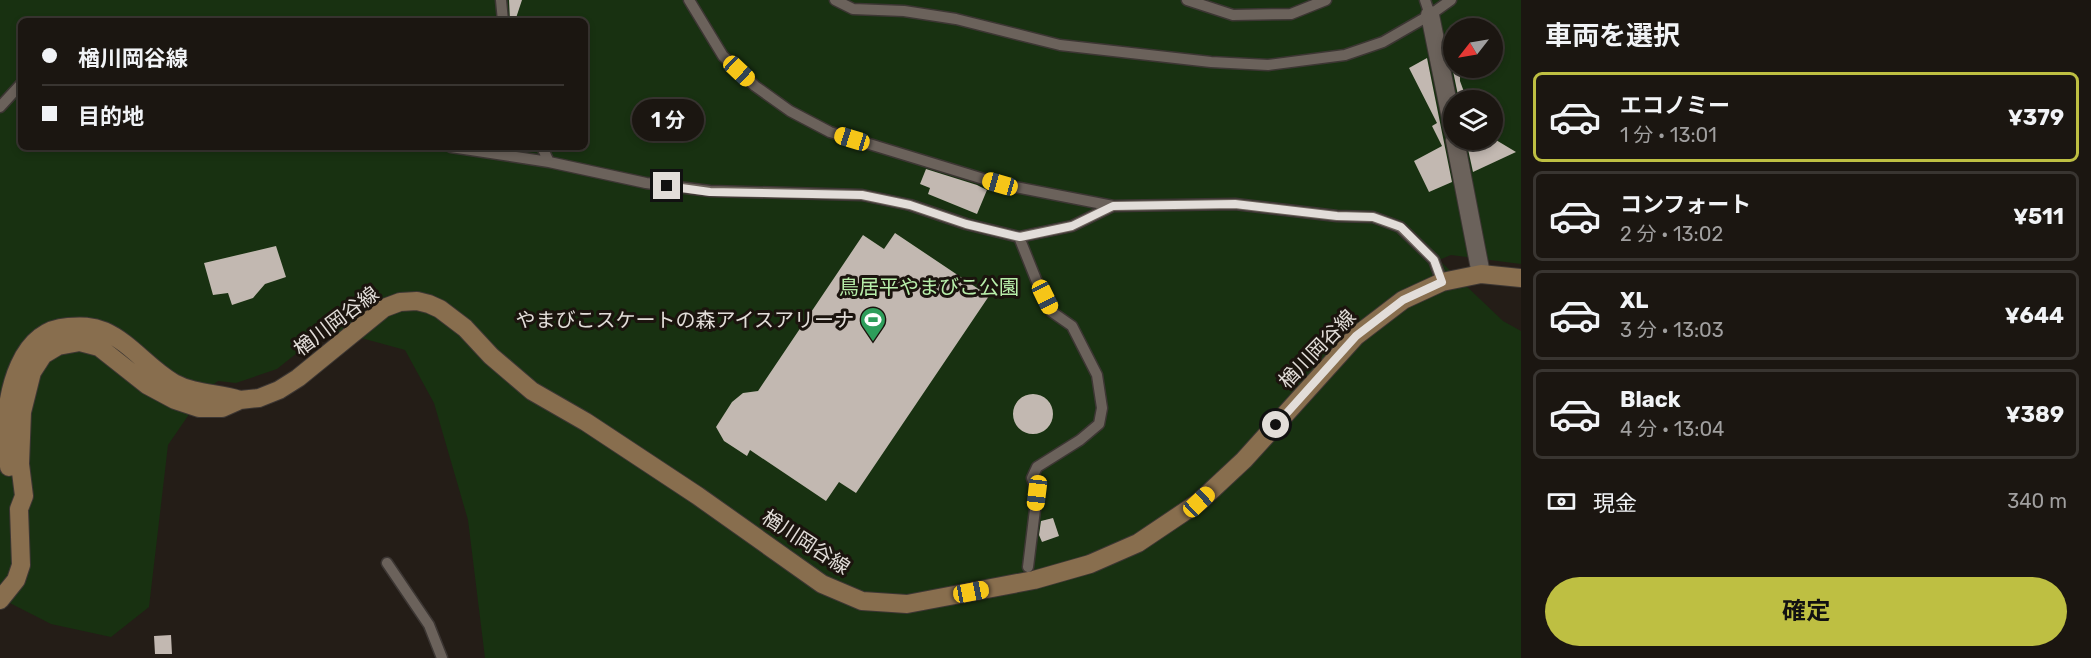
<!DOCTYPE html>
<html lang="ja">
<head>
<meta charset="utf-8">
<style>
	:root { --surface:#1b1611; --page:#28231f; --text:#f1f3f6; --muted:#a09f9f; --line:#393531; --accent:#bebf42 }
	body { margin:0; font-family:Rubik,"Noto Sans JP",sans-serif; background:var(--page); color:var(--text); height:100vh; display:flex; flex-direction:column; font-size:22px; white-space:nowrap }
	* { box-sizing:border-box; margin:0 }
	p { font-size:20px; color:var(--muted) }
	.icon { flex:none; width:33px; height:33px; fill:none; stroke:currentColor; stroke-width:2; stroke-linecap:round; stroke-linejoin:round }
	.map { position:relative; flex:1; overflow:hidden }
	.sheet { display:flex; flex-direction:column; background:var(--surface); width:570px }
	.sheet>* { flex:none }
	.top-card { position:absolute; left:18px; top:18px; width:570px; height:132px; border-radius:9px; box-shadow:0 3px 9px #0003,0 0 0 2px var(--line); display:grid; align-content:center; height:132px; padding:0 24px; background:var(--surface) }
	.needle { width:39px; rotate:239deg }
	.fabs { position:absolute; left:1443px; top:18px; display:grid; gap:12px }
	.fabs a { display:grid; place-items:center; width:60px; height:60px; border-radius:50%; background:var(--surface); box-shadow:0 3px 9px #0003,0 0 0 2px var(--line); font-size:30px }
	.end { position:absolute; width:27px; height:27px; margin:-14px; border:8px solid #e2ddd9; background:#111; box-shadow:0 0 0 3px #111 }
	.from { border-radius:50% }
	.bubble { position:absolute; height:42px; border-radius:21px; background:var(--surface); box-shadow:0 3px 9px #0003,0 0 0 2px var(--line); font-size:20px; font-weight:700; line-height:42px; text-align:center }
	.car { position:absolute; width:18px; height:36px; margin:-18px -9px; border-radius:8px; box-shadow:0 0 4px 2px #0007; background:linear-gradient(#f5c518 24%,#345 0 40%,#f5c518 0 76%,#345 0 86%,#f5c518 0) }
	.top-card b { display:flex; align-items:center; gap:21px; height:57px; font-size:22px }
	.top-card b+b { border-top:2px solid var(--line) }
	.top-card i { width:15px; height:15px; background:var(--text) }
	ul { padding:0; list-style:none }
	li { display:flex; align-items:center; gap:18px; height:90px; margin:0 12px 9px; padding:0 12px; border:3px solid var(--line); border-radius:9px }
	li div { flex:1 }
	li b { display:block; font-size:22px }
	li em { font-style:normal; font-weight:700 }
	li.on { border-color:var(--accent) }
	li>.icon { width:54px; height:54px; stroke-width:1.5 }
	h2 { padding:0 24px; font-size:27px; line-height:72px }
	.pay { display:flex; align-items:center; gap:15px; height:66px; padding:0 24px; font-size:22px }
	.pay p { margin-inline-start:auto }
	.action { display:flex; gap:12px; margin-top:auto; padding:12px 24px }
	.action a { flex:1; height:69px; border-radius:36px; background:var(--accent); color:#111; font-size:24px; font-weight:700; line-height:69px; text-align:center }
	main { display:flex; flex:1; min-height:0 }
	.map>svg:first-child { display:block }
	.green { fill:#183111; fill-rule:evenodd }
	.building { fill:#c2b8b1 }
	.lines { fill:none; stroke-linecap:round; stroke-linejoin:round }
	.lane-casing { stroke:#3c3633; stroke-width:13 }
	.street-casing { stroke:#3c3633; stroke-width:20 }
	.secondary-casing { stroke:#3c3633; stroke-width:20 }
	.lane { stroke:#6b625b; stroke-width:10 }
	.street { stroke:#6b625b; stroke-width:18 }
	.secondary { stroke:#886e4e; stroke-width:18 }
	.route { stroke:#e2ddd9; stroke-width:8 }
	.labels { text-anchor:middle; stroke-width:6; stroke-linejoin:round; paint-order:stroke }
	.park-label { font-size:20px; fill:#b8efaa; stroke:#1b140e }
	.poi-label { font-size:20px; fill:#e2ddd9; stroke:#1b140e; text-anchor:end }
	.street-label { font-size:20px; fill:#e2ddd9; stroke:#1b140e }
</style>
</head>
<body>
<main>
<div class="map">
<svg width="1521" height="658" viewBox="0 0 1521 658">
	<rect width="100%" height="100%" fill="#241d17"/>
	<path class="green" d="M 0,0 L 1521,0 L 1521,264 L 1451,255 L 1439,260 L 1503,321 L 1521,331 L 1521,658 L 485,658 L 468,520 L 434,403 L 405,350 L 343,333 L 317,337 L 277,369 L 236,383 L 218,381 L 205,391 L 168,445 L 149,607 L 111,637 L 51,624 L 0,598 ZM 21,21 L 585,21 L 585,147 L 21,147 ZM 1454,28 L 1492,28 L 1492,68 L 1454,68 ZM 1454,100 L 1492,100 L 1492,140 L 1454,140 Z"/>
	<path class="building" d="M 509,0 L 522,0 L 515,21 L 510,21 Z
		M 1454,45 L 1454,68 L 1460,68 L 1460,81 L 1467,100 L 1459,100 L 1448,47 Z
		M 1427,58 L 1452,182 L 1429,192 L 1414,161 L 1442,146 L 1432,126 L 1437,123 L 1409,68 Z
		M 1466,140 L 1496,140 L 1516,152 L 1473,172 Z
		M 926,169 L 977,185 L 987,190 L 977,214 L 928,194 L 930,188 L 920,184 Z
		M 895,233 L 989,296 L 856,493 L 839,482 L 826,501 L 750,450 L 747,456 L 724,441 L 716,427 L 732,402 L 743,393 L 758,391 L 863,235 L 884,249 Z
		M 276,246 L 286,277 L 265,284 L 253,298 L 232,305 L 228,293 L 213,295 L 204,263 Z
		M1013 414a20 20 0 1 1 40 0a20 20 0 1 1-40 0Z
		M 1053,518 L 1059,536 L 1042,542 L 1039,535 L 1041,521 Z
		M 171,635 L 172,654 L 155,654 L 154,636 Z"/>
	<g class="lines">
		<defs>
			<path id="lane" d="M 501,0 L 503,21
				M 689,0 L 723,56 L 755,86 L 790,111 L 830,132 L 1000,184 L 1113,206 L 1235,204 L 1337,216 L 1373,217 L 1400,227 L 1434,260 L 1442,282
				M 835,0 L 853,9 L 904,11 L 956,19 L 1060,45 L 1211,62 L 1268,65 L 1345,55 L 1383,42 L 1430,15 L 1451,0
				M 1187,0 L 1233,15 L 1291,14 L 1326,0
				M 1425,0 L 1430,15
				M 0,107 L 21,84
				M 451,147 L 549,162 L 646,183 L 710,191 L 862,195 L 910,205 L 966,224 L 1019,237 L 1072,226 L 1113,206
				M 542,147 L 549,162
				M 1019,237 L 1037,282 L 1052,312 L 1072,326 L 1097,375 L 1102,408 L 1099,424 L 1080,440 L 1037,467 L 1032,478 L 1037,493 L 1028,567
				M 387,563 L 429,625 L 442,658"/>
			<path id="street" d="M 1430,15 L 1454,133
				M 1455,140 L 1481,274"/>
			<path id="secondary" d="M 9,467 C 9,455 6,443 6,431 C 7,391 20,330 68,327 C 81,326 92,326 104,331 C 131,343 149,369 174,383 C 194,394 218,393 240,400
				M 0,600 L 16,580 L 21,565 L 19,509 L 24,496 L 20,464 L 22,412 L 32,372 L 43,355 L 58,346 L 80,342 L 99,347 L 147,385 L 175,400 L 199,408 L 222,408 L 240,400 L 259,398 L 279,390 L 298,378 L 384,308 L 400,302 L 417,301 L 429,304 L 440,309 L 465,328 L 491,356 L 532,391 L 586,422 L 698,496 L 822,584 L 862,601 L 907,604 L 1034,580 L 1090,564 L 1138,543 L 1199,502 L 1244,460 L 1356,336 L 1403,300 L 1442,282 L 1481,274 L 1521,278"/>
		</defs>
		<use href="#lane" class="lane-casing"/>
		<use href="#street" class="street-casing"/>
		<use href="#secondary" class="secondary-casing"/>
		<use href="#lane" class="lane"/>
		<use href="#street" class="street"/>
		<use href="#secondary" class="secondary"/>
	</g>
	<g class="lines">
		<path class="route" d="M 667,186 L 710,192 L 862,195 L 910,205 L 966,224 L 1020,237 L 1072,226 L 1113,206 L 1235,204 L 1337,216 L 1373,217 L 1401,227 L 1434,260 L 1442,282 L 1403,300 L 1356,336 L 1276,425"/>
	</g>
	<defs>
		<symbol id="stadium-pin" viewBox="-11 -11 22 30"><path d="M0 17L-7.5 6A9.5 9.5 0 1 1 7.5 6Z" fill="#2e9e5b" stroke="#1b140e"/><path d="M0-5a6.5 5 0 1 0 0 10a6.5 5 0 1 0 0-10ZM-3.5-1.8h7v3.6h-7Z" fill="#fff"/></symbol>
	</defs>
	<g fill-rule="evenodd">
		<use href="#stadium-pin" x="858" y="305" width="30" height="40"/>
	</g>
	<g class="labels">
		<g class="park-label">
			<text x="929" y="294">鳥居平やまびこ公園</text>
		</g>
		<g class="poi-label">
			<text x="854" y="327">やまびこスケートの森アイスアリーナ</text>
		</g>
		<g class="street-label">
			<text transform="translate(336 321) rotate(-37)" y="7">楢川岡谷線</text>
			<text transform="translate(1317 349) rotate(-46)" y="7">楢川岡谷線</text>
			<text transform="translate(806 542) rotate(33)" y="7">楢川岡谷線</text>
		</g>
	</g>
</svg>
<div class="fabs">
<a><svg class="needle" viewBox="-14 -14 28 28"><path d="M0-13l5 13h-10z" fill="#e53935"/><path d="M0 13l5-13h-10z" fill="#a09f9f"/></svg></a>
<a><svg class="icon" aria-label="layers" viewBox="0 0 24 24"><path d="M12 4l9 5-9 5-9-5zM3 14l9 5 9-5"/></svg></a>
</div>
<i class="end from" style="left:1276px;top:425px"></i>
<i class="end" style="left:667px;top:186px"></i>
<div class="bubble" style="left:632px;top:99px;width:72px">1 分</div>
<i class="car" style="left:739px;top:71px;rotate:133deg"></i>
<i class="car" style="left:852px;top:139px;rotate:287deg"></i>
<i class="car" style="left:1000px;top:184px;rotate:286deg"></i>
<i class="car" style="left:1045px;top:297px;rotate:154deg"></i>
<i class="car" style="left:1037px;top:493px;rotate:187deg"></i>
<i class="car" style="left:1199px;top:502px;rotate:47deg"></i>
<i class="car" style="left:971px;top:592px;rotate:79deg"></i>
<div class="top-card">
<b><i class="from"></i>楢川岡谷線</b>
<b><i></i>目的地</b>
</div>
</div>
<section class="sheet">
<h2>車両を選択</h2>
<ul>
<li class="on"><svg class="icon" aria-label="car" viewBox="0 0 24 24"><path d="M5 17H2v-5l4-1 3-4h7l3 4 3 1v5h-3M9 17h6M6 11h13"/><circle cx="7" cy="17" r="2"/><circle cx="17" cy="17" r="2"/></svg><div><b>エコノミー</b><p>1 分 · 13:01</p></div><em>¥379</em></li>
<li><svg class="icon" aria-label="car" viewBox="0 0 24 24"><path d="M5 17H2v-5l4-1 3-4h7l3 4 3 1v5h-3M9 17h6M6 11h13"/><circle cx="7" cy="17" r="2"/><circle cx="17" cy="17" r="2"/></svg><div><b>コンフォート</b><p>2 分 · 13:02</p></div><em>¥511</em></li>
<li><svg class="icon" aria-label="car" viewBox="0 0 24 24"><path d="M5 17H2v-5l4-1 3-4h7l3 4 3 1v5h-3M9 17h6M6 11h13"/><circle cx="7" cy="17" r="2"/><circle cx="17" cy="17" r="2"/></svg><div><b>XL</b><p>3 分 · 13:03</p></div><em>¥644</em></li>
<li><svg class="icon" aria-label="car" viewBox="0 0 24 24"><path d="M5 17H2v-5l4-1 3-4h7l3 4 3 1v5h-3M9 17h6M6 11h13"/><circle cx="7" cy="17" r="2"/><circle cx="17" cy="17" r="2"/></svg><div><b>Black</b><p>4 分 · 13:04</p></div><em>¥389</em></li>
</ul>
<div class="pay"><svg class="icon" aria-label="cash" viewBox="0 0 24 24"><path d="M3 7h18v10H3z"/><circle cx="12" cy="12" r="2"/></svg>現金<p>340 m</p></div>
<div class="action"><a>確定</a></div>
</section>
</main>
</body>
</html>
